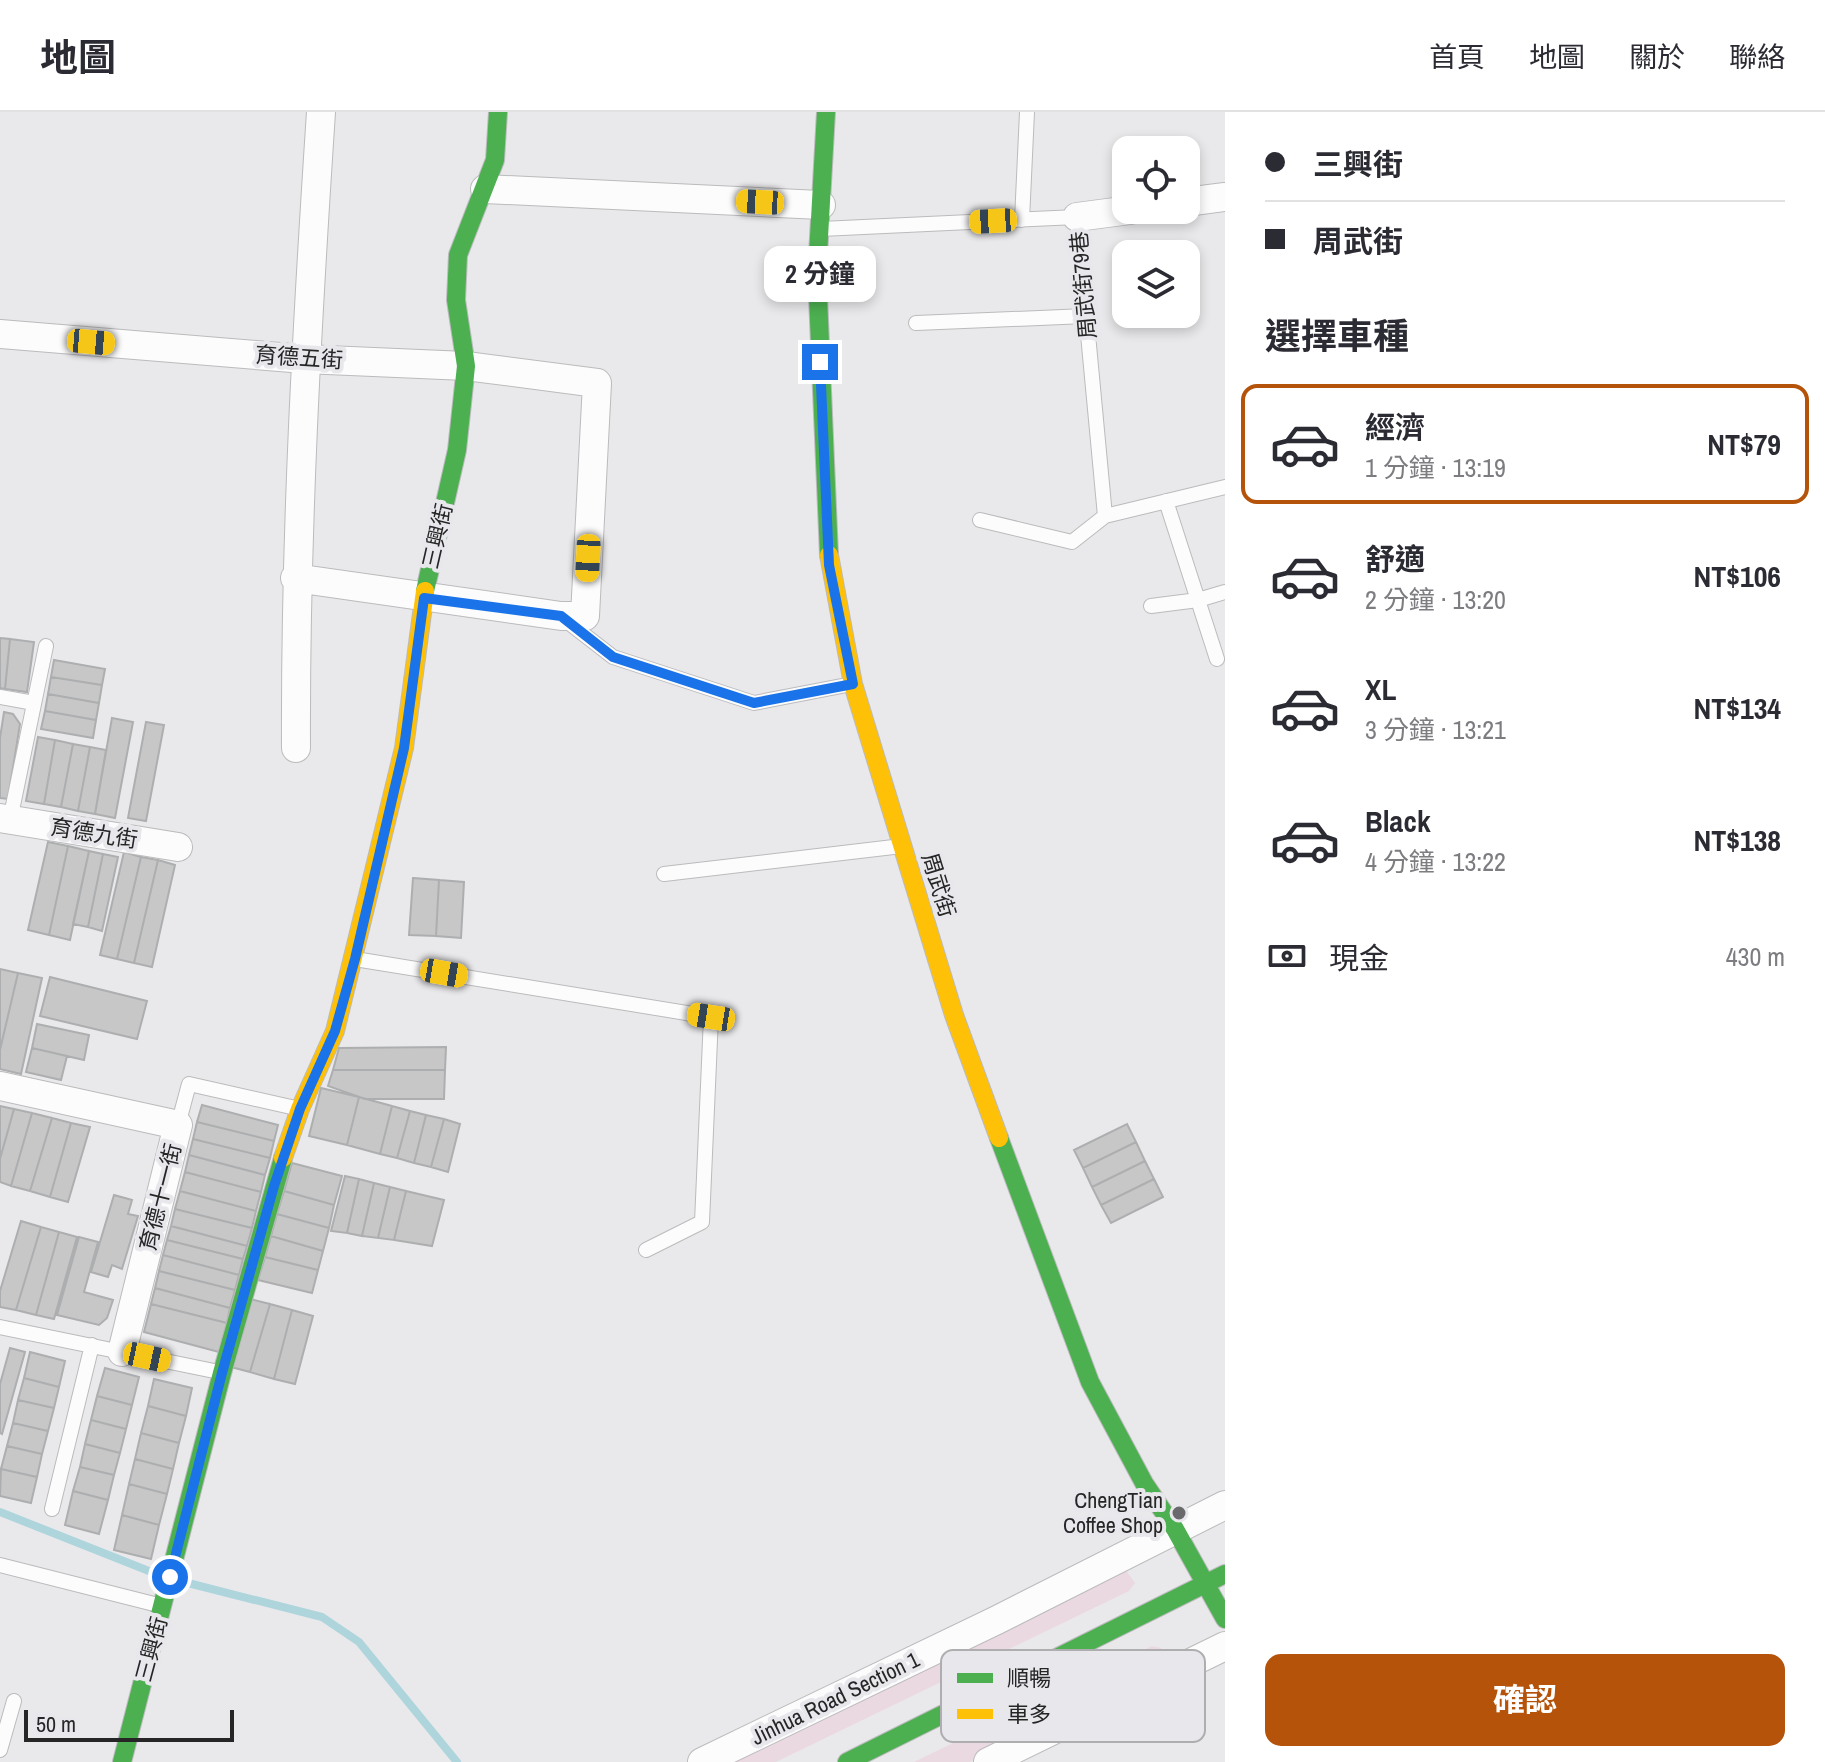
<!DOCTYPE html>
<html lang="zh-TW">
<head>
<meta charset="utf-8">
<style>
	:root { --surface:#fff; --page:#f2f2f3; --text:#2b2b33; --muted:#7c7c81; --line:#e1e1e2; --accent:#b45309 }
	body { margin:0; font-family:"Archivo Narrow","Noto Sans TC",sans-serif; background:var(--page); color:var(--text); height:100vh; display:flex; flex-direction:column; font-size:30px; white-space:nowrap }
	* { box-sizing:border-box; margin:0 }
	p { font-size:26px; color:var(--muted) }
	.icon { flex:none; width:44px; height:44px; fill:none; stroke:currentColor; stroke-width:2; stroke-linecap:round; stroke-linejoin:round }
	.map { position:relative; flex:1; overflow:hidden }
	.panel { display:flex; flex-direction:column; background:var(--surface); width:600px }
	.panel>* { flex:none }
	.top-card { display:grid; align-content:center; height:176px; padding:0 40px; background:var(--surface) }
	.fabs { position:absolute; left:1112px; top:24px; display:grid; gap:16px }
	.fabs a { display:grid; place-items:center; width:88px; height:88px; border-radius:16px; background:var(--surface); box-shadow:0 4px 12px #0003; font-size:40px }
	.scale { position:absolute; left:24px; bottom:20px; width:210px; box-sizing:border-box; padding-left:8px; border:4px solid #262627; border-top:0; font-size:22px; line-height:28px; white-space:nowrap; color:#262627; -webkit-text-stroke:6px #e8e8ec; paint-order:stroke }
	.end { position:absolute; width:36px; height:36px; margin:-18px; border:10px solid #1a73e8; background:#fff; box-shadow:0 0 0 4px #fff }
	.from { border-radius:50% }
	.bubble { position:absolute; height:56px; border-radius:16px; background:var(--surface); box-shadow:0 4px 12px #0003; font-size:26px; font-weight:700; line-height:56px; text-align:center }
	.car { position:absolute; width:24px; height:48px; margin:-24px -12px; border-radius:10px; box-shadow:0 0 6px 2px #0007; background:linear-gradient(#f5c518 24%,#345 0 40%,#f5c518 0 76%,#345 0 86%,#f5c518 0) }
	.top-card b { display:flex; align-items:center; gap:28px; height:76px; font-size:30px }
	.top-card b+b { border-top:2px solid var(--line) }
	.top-card i { width:20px; height:20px; background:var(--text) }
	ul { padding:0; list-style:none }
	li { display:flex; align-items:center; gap:24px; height:120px; margin:0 16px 12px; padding:0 24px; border:4px solid transparent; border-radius:16px }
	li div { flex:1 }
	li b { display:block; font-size:30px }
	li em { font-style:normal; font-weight:700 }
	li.active { border-color:var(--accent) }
	li>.icon { width:72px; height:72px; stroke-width:1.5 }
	h2 { padding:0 40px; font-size:36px; line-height:96px }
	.pay { display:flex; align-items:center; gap:20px; height:88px; padding:0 40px; font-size:30px }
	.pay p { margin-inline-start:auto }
	.cta { display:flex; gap:16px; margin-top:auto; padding:16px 40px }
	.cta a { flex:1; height:92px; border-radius:16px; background:var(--accent); color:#fff; font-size:32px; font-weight:700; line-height:92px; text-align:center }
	header { display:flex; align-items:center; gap:48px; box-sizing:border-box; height:112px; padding:0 40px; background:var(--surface); border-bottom:2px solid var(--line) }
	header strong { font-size:38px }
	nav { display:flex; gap:44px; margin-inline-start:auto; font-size:28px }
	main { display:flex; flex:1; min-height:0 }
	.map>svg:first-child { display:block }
	.green { fill:#ebd9e2 }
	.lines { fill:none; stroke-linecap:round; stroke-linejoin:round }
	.stream { stroke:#aed4dc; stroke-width:8 }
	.building { fill:#c7c7c8; stroke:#adaeaf; stroke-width:2 }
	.lane-casing { stroke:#bbbbbd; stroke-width:16 }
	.street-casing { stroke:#bbbbbd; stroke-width:30 }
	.fast-casing { stroke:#bbbbbd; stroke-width:20 }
	.slow-casing { stroke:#bbbbbd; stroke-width:20 }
	.lane { stroke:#fcfcfc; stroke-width:14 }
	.street { stroke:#fcfcfc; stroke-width:28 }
	.fast { stroke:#4caf50; stroke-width:18 }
	.slow { stroke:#ffc107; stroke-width:18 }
	.route { stroke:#1a73e8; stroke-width:10 }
	.poi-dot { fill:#6a6a6c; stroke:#e8e8ec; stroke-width:3 }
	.labels { text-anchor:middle; stroke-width:8; stroke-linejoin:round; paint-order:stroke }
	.street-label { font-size:22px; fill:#262627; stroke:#e8e8ec }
	.poi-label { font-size:22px; fill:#262627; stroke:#e8e8ec; text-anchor:end }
	.key { fill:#e8e8ec; stroke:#aeaeb1; stroke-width:2 }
	.key-label { font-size:22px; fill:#262627 }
</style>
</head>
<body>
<header>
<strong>地圖</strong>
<nav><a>首頁</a><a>地圖</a><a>關於</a><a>聯絡</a></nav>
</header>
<main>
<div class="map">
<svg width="1225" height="1650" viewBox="0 0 1225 1650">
	<rect width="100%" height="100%" fill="#e9e9eb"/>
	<path class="green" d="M 1125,1457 L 1135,1471 L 1129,1479 L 776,1650 L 724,1650 Z
		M 1152,1534 L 1161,1536 L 1167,1549 L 1163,1557 L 970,1650 L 914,1650 Z"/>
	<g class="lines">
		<path class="stream" d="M 0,1400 L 159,1463
			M 188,1471 L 322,1505 L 359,1530 L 457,1650"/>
	</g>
	<path class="building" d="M 0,526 L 10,527 L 5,577 L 0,576 Z
		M 10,527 L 34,530 L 27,580 L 5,577 Z
		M 54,548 L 105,557 L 102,573 L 51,565 Z
		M 51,565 L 102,573 L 99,591 L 48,582 Z
		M 48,582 L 99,591 L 96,608 L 45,599 Z
		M 45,599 L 96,608 L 93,626 L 41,617 Z
		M 4,600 L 13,602 L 20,612 L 8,687 L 0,686 L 0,626 Z
		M 112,606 L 133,610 L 115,706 L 95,702 Z
		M 146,610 L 164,613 L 146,709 L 128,706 Z
		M 38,625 L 55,628 L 44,692 L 26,689 Z
		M 55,628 L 73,632 L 61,695 L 44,692 Z
		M 73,632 L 90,635 L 78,699 L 61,695 Z
		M 90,635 L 106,638 L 95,702 L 78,699 Z
		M 48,730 L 68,734 L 49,823 L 28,818 Z
		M 68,734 L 89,739 L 70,828 L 49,823 Z
		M 89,739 L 103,742 L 88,815 L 73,812 Z
		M 124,740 L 141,745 L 117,847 L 100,843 Z
		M 103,742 L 118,745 L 102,819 L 88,815 Z
		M 141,745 L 158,748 L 134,851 L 117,847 Z
		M 158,748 L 175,753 L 152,855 L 134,851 Z
		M 413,766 L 439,768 L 436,824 L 409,823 Z
		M 439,768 L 464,770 L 461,826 L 436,824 Z
		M 0,857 L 18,861 L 0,938 Z
		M 18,861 L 42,866 L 21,962 L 0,957 L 0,938 Z
		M 50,865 L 147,889 L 137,927 L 40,904 Z
		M 37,912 L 89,923 L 84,948 L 32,936 Z
		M 446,935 L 445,958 L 333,958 L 339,936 Z
		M 32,936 L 67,944 L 61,968 L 26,960 Z
		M 333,958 L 445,958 L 444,987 L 365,987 L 328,974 Z
		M 321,976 L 359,985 L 347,1033 L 309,1024 Z
		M 359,985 L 392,994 L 380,1042 L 347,1033 Z
		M 202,993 L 278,1013 L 274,1029 L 197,1010 Z
		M 0,994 L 14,997 L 0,1047 Z
		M 392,994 L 410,999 L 397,1046 L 380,1042 Z
		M 14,997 L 32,1001 L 11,1074 L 0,1070 L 0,1047 Z
		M 410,999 L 426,1003 L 414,1051 L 397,1046 Z
		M 32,1001 L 52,1006 L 30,1079 L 11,1074 Z
		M 426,1003 L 444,1007 L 431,1055 L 414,1051 Z
		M 52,1006 L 71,1011 L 50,1085 L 30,1079 Z
		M 444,1007 L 460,1012 L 448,1060 L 431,1055 Z
		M 197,1010 L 274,1029 L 270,1046 L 193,1027 Z
		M 71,1011 L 90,1015 L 68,1090 L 50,1085 Z
		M 1127,1012 L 1136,1030 L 1083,1056 L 1074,1038 Z
		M 193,1027 L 270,1046 L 265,1063 L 189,1043 Z
		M 1136,1030 L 1145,1049 L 1092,1075 L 1083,1056 Z
		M 189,1043 L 265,1063 L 261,1080 L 185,1060 Z
		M 1145,1049 L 1154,1067 L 1101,1093 L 1092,1075 Z
		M 292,1051 L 342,1064 L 334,1093 L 284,1079 Z
		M 185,1060 L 261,1080 L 256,1099 L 180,1079 Z
		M 345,1064 L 359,1067 L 347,1121 L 331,1119 Z
		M 359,1067 L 374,1071 L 362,1124 L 347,1121 Z
		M 1154,1067 L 1163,1085 L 1111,1111 L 1101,1093 Z
		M 374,1071 L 390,1075 L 378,1126 L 362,1124 Z
		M 390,1075 L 406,1079 L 394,1128 L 378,1126 Z
		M 180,1079 L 256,1099 L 252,1116 L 175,1097 Z
		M 284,1079 L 334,1093 L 329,1116 L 277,1102 Z
		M 406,1079 L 444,1088 L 432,1134 L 394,1128 Z
		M 114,1083 L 132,1088 L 128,1102 L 138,1104 L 122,1157 L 112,1153 L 108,1165 L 91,1160 Z
		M 175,1097 L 252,1116 L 247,1134 L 171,1114 Z
		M 277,1102 L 329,1116 L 323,1139 L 271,1124 Z
		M 21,1109 L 41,1115 L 16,1198 L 0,1195 L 0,1179 Z
		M 171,1114 L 247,1134 L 243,1147 L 167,1128 Z
		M 41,1115 L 59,1120 L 36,1203 L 16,1198 Z
		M 59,1120 L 77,1125 L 54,1207 L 36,1203 Z
		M 271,1124 L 323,1139 L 318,1158 L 265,1145 Z
		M 79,1125 L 98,1130 L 84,1180 L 113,1188 L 107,1206 L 99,1213 L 57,1203 Z
		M 167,1128 L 243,1147 L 239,1163 L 163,1143 Z
		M 163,1143 L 239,1163 L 235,1178 L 159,1159 Z
		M 265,1145 L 318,1158 L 312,1181 L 258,1168 Z
		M 159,1159 L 235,1178 L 230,1196 L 155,1176 Z
		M 155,1176 L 230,1196 L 227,1211 L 151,1192 Z
		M 250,1187 L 270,1192 L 250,1260 L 231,1255 Z
		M 151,1192 L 227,1211 L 219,1240 L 144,1220 Z
		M 270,1192 L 292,1198 L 274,1267 L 250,1260 Z
		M 292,1198 L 313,1204 L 295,1272 L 274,1267 Z
		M 10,1236 L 25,1240 L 2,1322 L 0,1321 L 0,1272 Z
		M 30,1240 L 65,1249 L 59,1275 L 24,1266 Z
		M 105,1256 L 139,1265 L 132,1293 L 97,1284 Z
		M 24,1266 L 59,1275 L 54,1296 L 18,1288 Z
		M 154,1267 L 192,1276 L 186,1304 L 148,1294 Z
		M 97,1284 L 132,1293 L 126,1317 L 91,1308 Z
		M 18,1288 L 54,1296 L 48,1319 L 13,1311 Z
		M 148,1294 L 186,1304 L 179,1331 L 141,1321 Z
		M 91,1308 L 126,1317 L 120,1341 L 85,1332 Z
		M 13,1311 L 48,1319 L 42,1342 L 7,1334 Z
		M 141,1321 L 179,1331 L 173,1357 L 135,1347 Z
		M 85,1332 L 120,1341 L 114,1363 L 80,1355 Z
		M 7,1334 L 42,1342 L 37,1365 L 1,1357 Z
		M 135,1347 L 173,1357 L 167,1382 L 129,1372 Z
		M 80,1355 L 114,1363 L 108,1388 L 73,1379 Z
		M 1,1357 L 37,1365 L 31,1391 L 0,1384 Z
		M 129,1372 L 167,1382 L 159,1413 L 122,1403 Z
		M 73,1379 L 108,1388 L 99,1422 L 65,1413 Z
		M 122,1403 L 159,1413 L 151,1447 L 114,1438 Z"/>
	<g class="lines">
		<defs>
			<path id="lane" d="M 1022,108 L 1027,0
				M 821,117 L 1077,105 L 1105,404
				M 916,211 L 1086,204
				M 1166,389 L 1217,547
				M 980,408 L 1072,430 L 1105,404 L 1225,375
				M 1151,494 L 1198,488 L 1225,480
				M 564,507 L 613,545 L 754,591 L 852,572
				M 0,585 L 34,591
				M 10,708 L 46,534
				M 664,762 L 902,734
				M 355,847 L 711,905 L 702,1110 L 646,1138
				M 178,1013 L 189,972 L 300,997
				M 0,1215 L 219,1260
				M 52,1397 L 92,1233
				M 0,1453 L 162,1494
				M 0,1638 L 14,1589"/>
			<path id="street" d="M 485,77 L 821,93
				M 1186,90 L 1225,85
				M 1077,105 L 1130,98
				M 0,222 L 304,247 L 466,254 L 597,271 L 585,504 L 561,504 L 295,466
				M 296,636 C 295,423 307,212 321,0
				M 0,706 L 178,735
				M 0,974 L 178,1013 L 122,1240
				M 702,1650 L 997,1508 L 1225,1393
				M 988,1650 L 1225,1534"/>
			<path id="fast" d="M 826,0 L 817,161 L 829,443
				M 425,479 L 457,338 L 466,254 L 456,188 L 458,143 L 495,48 L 498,0
				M 999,1026 L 1090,1270 L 1144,1371 L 1175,1417 L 1225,1507
				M 122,1650 L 222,1261 L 283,1046
				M 847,1650 L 1225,1462"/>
			<path id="slow" d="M 829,443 L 853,572 L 954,903 L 999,1026
				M 283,1046 L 300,997 L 335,919 L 404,636 L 425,479"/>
		</defs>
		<use href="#lane" class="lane-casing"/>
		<use href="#street" class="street-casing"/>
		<use href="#fast" class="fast-casing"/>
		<use href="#slow" class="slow-casing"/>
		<use href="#lane" class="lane"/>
		<use href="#street" class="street"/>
		<use href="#fast" class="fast"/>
		<use href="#slow" class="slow"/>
	</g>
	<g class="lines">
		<path class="route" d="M 170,1465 L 222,1261 L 274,1074 L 300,997 L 335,919 L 355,847 L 404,636 L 424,486 L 561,504 L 613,545 L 754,591 L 853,572 L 829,453 L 820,250"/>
	</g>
	<circle class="poi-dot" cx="1179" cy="1401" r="8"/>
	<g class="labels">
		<g class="street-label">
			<text transform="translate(1083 173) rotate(-95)" y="8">周武街79巷</text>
			<text transform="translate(299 245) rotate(4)" y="8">育德五街</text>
			<text transform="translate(437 424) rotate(-77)" y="8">三興街</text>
			<text transform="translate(94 721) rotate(9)" y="8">育德九街</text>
			<text transform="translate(939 773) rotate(73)" y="8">周武街</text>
			<text transform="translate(160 1085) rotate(-76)" y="8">育德十一街</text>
			<text transform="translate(151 1537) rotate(-75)" y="8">三興街</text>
			<text transform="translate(835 1586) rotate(-26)" y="8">Jinhua Road Section 1</text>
		</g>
		<g class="poi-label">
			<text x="1163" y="1396">ChengTian<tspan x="1163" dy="25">Coffee Shop</tspan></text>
		</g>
	</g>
	<rect x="941" y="1538" width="264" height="92" rx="12" class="key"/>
	<rect x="957" y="1561" width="36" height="10" fill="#4caf50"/>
	<rect x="957" y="1597" width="36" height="10" fill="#ffc107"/>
	<g class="key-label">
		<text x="1007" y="1574">順暢</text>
		<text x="1007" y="1610">車多</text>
	</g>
</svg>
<div class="fabs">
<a><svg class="icon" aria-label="locate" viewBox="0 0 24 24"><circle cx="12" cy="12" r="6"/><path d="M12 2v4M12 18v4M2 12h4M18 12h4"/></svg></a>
<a><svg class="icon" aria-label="layers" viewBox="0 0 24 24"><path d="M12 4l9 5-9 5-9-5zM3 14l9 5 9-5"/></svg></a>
</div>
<div class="scale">50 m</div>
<i class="end from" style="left:170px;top:1465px"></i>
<i class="end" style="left:820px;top:250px"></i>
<div class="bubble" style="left:764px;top:134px;width:112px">2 分鐘</div>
<i class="car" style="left:760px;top:90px;rotate:273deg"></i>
<i class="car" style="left:993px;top:109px;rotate:267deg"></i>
<i class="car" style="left:91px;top:230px;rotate:95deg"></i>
<i class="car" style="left:588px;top:446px;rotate:183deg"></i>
<i class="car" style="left:444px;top:861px;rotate:100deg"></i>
<i class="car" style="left:711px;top:905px;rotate:279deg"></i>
<i class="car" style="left:147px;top:1245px;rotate:102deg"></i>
</div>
<section class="panel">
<div class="top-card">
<b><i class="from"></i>三興街</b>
<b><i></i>周武街</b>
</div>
<h2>選擇車種</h2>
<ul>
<li class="active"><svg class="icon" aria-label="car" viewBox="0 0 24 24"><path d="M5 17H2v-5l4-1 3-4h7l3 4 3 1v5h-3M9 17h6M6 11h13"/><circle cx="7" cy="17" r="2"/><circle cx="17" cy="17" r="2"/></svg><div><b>經濟</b><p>1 分鐘 · 13:19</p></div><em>NT$79</em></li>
<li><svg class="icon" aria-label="car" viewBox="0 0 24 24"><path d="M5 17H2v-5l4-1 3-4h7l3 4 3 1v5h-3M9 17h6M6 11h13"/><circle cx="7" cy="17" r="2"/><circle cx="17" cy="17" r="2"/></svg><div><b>舒適</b><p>2 分鐘 · 13:20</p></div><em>NT$106</em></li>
<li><svg class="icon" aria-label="car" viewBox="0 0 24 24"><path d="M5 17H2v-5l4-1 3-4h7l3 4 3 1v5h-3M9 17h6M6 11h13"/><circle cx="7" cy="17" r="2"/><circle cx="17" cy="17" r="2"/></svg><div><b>XL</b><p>3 分鐘 · 13:21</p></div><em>NT$134</em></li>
<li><svg class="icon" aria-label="car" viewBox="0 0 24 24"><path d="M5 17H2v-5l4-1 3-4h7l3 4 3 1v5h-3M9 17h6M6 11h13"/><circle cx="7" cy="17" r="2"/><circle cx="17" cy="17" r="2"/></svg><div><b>Black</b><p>4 分鐘 · 13:22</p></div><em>NT$138</em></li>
</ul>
<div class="pay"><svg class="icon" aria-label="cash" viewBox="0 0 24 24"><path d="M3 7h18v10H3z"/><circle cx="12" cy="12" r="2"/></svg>現金<p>430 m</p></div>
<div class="cta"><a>確認</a></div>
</section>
</main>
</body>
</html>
